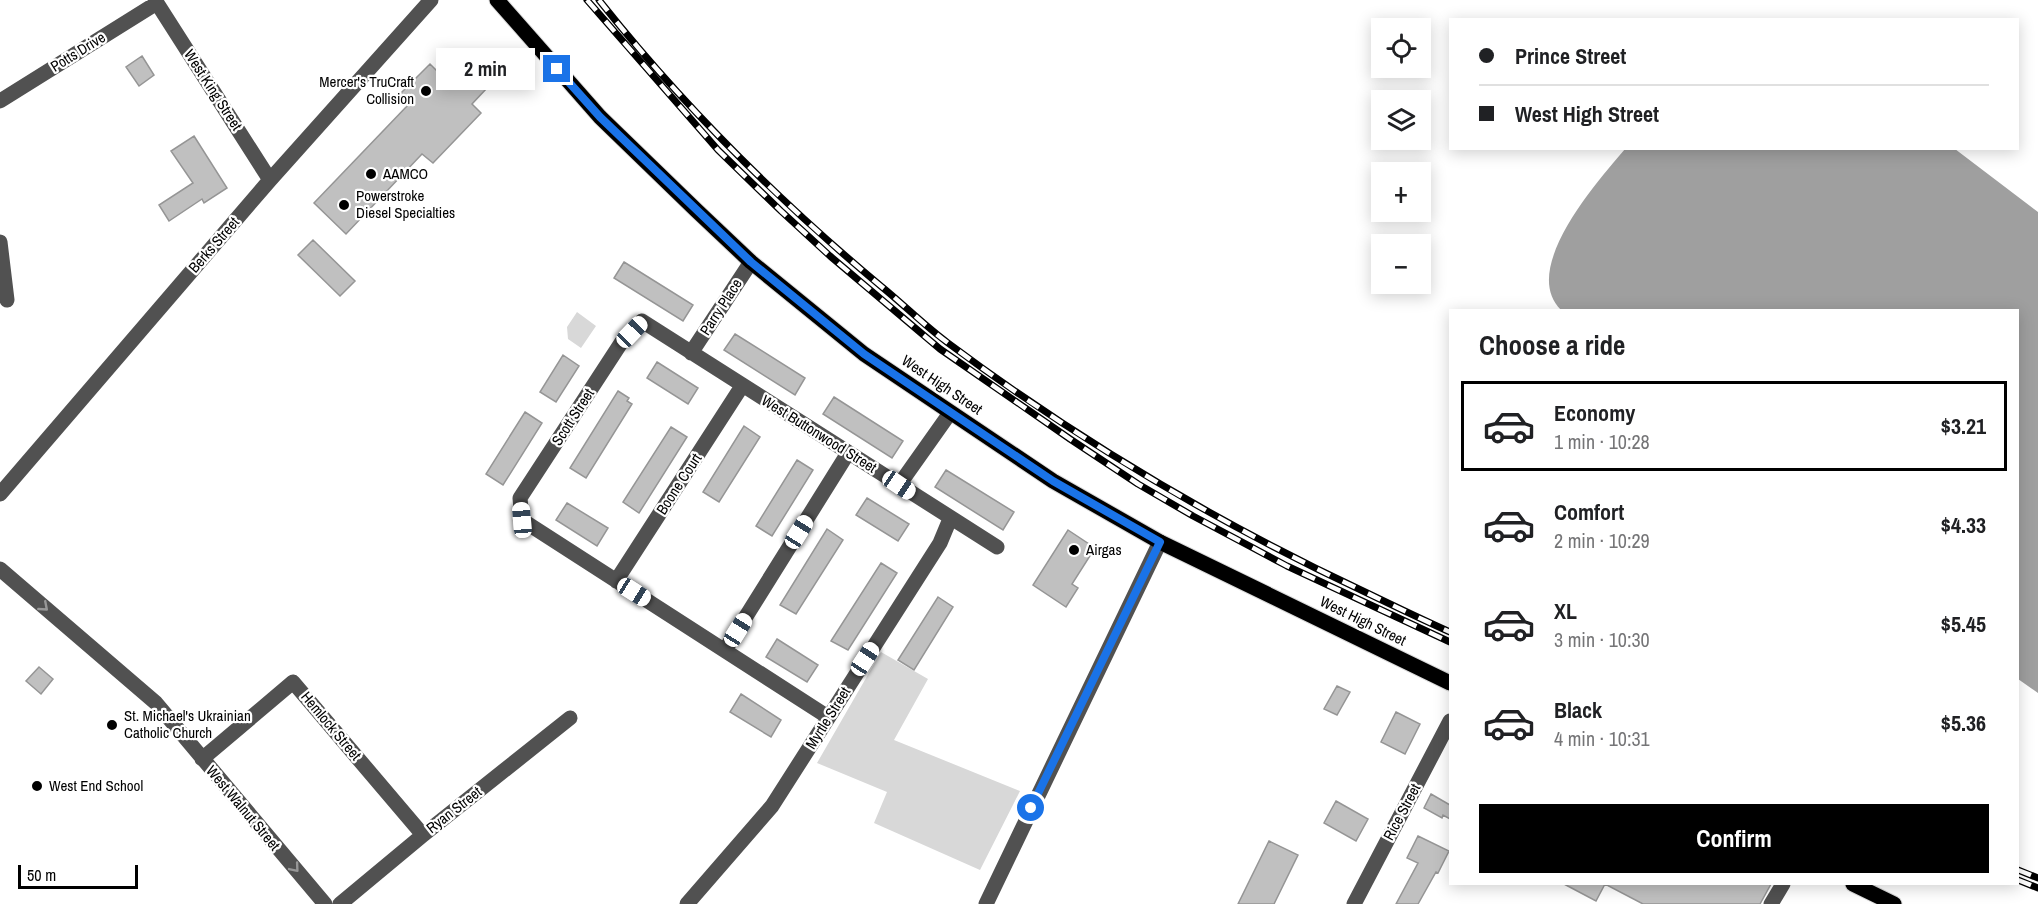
<!DOCTYPE html>
<html lang="en">
<head>
<meta charset="utf-8">
<style>
	:root { --surface:#fff; --page:#f6f6f6; --text:#202124; --muted:#757577; --line:#e0e0e0; --accent:#000 }
	body { margin:0; font-family:"Archivo Narrow",sans-serif; background:var(--page); color:var(--text); height:100vh; display:flex; flex-direction:column; font-size:22px; white-space:nowrap }
	* { box-sizing:border-box; margin:0 }
	p { font-size:20px; color:var(--muted) }
	.icon { flex:none; width:33px; height:33px; fill:none; stroke:currentColor; stroke-width:2; stroke-linecap:round; stroke-linejoin:round }
	.map { position:relative; flex:1; overflow:hidden }
	.side { position:absolute; left:1449px; top:309px; width:570px; height:576px; display:flex; flex-direction:column; background:var(--surface); border-radius:0px; box-shadow:0 3px 15px #0003 }
	.side>* { flex:none }
	.guide { position:absolute; left:1449px; top:18px; width:570px; height:132px; border-radius:0px; box-shadow:0 3px 15px #0003; display:grid; align-content:center; height:132px; padding:0 30px; background:var(--surface) }
	.buttons { position:absolute; left:1371px; top:18px; display:grid; gap:12px }
	.buttons a { display:grid; place-items:center; width:60px; height:60px; border-radius:0px; background:var(--surface); box-shadow:0 3px 15px #0003; font-size:30px }
	.scale { position:absolute; left:18px; bottom:15px; width:120px; box-sizing:border-box; padding-left:6px; border:3px solid #000; border-top:0; font-size:16px; line-height:21px; white-space:nowrap; color:#000; -webkit-text-stroke:4px #fff; paint-order:stroke }
	.end { position:absolute; width:27px; height:27px; margin:-14px; border:8px solid #1a73e8; background:#fff; box-shadow:0 0 0 3px #fff }
	.from { border-radius:50% }
	.bubble { position:absolute; height:42px; border-radius:0px; background:var(--surface); box-shadow:0 3px 15px #0003; font-size:20px; font-weight:800; line-height:42px; text-align:center }
	.car { position:absolute; width:18px; height:36px; margin:-18px -9px; border-radius:8px; box-shadow:0 0 4px 2px #0007; background:linear-gradient(#fff 24%,#345 0 40%,#fff 0 76%,#345 0 86%,#fff 0) }
	.guide b { display:flex; align-items:center; gap:21px; height:57px; font-size:22px }
	.guide b+b { border-top:2px solid var(--line) }
	.guide i { width:15px; height:15px; background:var(--text) }
	ul { padding:0; list-style:none }
	li { display:flex; align-items:center; gap:18px; height:90px; margin:0 12px 9px; padding:0 18px; border:3px solid transparent; border-radius:0px }
	li div { flex:1 }
	li b { display:block; font-size:22px }
	li em { font-style:normal; font-weight:800 }
	li.active { border-color:var(--accent) }
	li>.icon { width:54px; height:54px; stroke-width:1.5 }
	h2 { padding:0 30px; font-size:27px; line-height:72px }
	.primary-button { display:flex; gap:12px; margin-top:auto; padding:12px 30px }
	.primary-button a { flex:1; height:69px; border-radius:0px; background:var(--accent); color:#fff; font-size:24px; font-weight:800; line-height:69px; text-align:center }
	.map>svg:first-child { display:block }
	.green { fill:#d8d8d8 }
	.water { fill:#9f9f9f }
	.building { fill:#c0c0c0; stroke:#959595; stroke-width:1.5 }
	.lines { fill:none; stroke-linecap:round; stroke-linejoin:round }
	.major-casing { stroke:#dbdbdb; stroke-width:17 }
	.minor { stroke:#515151; stroke-width:15 }
	.major { stroke:#000; stroke-width:15 }
	.rail-casing { stroke:#000; stroke-width:7 }
	.rail { stroke:#fff; stroke-width:4.5; stroke-dasharray:14; stroke-linecap:butt }
	.oneway { stroke:#979797 }
	.route { stroke:#1a73e8; stroke-width:8 }
	.poi-dot { fill:#000; stroke:#fff; stroke-width:2 }
	.labels { text-anchor:middle; stroke-width:4.5; stroke-linejoin:round; paint-order:stroke }
	.street-label { font-size:15px; fill:#000; stroke:#fff }
	.poi-label { font-size:15px; fill:#000; stroke:#fff; text-anchor:start }
</style>
</head>
<body>
<div class="map">
<svg width="2038" height="904" viewBox="0 0 2038 904">
	<rect width="100%" height="100%" fill="#fff"/>
	<path class="green" d="M 577,312 L 596,326 L 581,348 L 568,339 L 567,327 Z
		M 881,652 L 928,679 L 894,740 L 1020,791 L 980,870 L 874,823 L 887,792 L 817,763 Z"/>
	<path class="water" d="M 1625,149 L 1955,149 L 2038,212 L 2038,693 L 2018,679 L 2018,310 L 1561,310 C 1519,269 1598,181 1625,149 Z"/>
	<path class="building" d="M 142,56 L 154,75 L 139,86 L 126,67 Z
		M 455,58 L 487,88 L 472,104 L 481,113 L 433,163 L 422,154 L 346,234 L 314,203 L 407,106 L 397,97 L 430,64 L 440,74 Z
		M 194,136 L 227,188 L 204,203 L 202,199 L 169,221 L 159,205 L 193,183 L 171,151 Z
		M 313,240 L 355,281 L 340,296 L 298,255 Z
		M 624,262 L 693,305 L 683,321 L 614,278 Z
		M 735,334 L 805,378 L 795,395 L 724,350 Z
		M 563,355 L 579,366 L 556,402 L 540,392 Z
		M 657,362 L 698,388 L 688,404 L 647,378 Z
		M 618,391 L 629,398 L 627,401 L 632,404 L 586,478 L 570,468 Z
		M 834,397 L 903,441 L 892,458 L 823,414 Z
		M 525,412 L 542,423 L 503,485 L 486,474 Z
		M 744,426 L 760,437 L 719,502 L 703,492 Z
		M 671,427 L 687,437 L 639,513 L 623,502 Z
		M 797,460 L 813,470 L 772,536 L 756,526 Z
		M 946,470 L 1014,512 L 1003,530 L 935,487 Z
		M 867,498 L 909,524 L 898,541 L 856,515 Z
		M 567,503 L 608,528 L 597,546 L 556,520 Z
		M 827,529 L 843,540 L 796,614 L 780,605 Z
		M 1068,530 L 1095,548 L 1072,584 L 1078,588 L 1066,607 L 1033,585 Z
		M 881,563 L 897,573 L 848,650 L 831,641 Z
		M 938,597 L 953,607 L 914,670 L 898,660 Z
		M 777,639 L 818,665 L 807,682 L 766,657 Z
		M 39,667 L 53,679 L 41,694 L 26,681 Z
		M 1337,686 L 1350,692 L 1337,715 L 1324,709 Z
		M 741,694 L 781,720 L 771,737 L 730,712 Z
		M 1396,712 L 1420,724 L 1405,754 L 1381,742 Z
		M 1431,794 L 1450,805 L 1450,819 L 1443,815 L 1442,818 L 1424,808 Z
		M 1336,801 L 1368,819 L 1356,841 L 1324,823 Z
		M 1418,836 L 1449,851 L 1438,873 L 1436,872 L 1418,904 L 1396,904 L 1418,863 L 1407,858 Z
		M 1269,841 L 1298,855 L 1274,904 L 1238,904 Z
		M 1564,884 L 1771,884 L 1760,904 L 1643,904 L 1605,884 L 1596,901 Z"/>
	<g class="lines">
		<defs>
			<path id="major" d="M 497,0 L 600,117 L 696,210 L 751,262 L 864,354 L 1053,481 L 1160,542 L 1450,683
				M 1853,884 L 1894,904"/>
		</defs>
		<use href="#major" class="major-casing"/>
		<path class="minor" d="M 155,0 L 270,180
			M 0,101 L 157,3
			M 0,242 L 7,300
			M 691,353 L 751,262
			M 899,485 L 950,413
			M 0,494 L 270,180 L 431,0
			M 0,569 L 156,703 L 325,904
			M 616,581 L 742,386
			M 725,650 L 848,453
			M 828,717 L 522,520 L 520,498 L 621,343 L 642,321 L 997,547
			M 202,759 L 293,682 L 423,835
			M 340,904 L 423,835 L 570,718
			M 687,904 L 772,806 L 940,543 L 950,519
			M 986,904 L 1160,542
			M 1354,904 L 1450,721
			M 1771,904 L 1783,884"/>
		<use href="#major" class="major"/>
		<defs>
			<path id="rail" d="M 587,0 L 718,150 L 781,211 L 830,256 L 940,349 L 1070,439 L 1138,484 L 1193,516 L 1287,566 L 1450,642
				M 599,0 C 683,106 779,201 882,287 C 904,305 925,326 948,343 C 1078,440 1216,522 1363,591 C 1392,605 1421,619 1450,632
				M 2018,870 L 2038,878
				M 2018,880 L 2038,888"/>
		</defs>
		<use href="#rail" class="rail-casing"/>
		<use href="#rail" class="rail"/>
	</g>
	<defs><path id="oneway-chevron" d="M-2-3.5L2.5 0L-2 3.5" fill="none" stroke-width="1.6" stroke-linecap="round" stroke-linejoin="round" transform="scale(1.5)"/></defs>
	<g class="oneway">
		<use href="#oneway-chevron" transform="translate(44 607) rotate(41)"/>
		<use href="#oneway-chevron" transform="translate(295 868) rotate(50)"/>
	</g>
	<g class="lines">
		<path class="route" d="M 557,69 L 600,117 L 751,262 L 864,354 L 1053,481 L 1160,542 L 1031,808"/>
	</g>
	<g class="poi-dot">
		<circle cx="426" cy="91" r="6"/>
		<circle cx="371" cy="174" r="6"/>
		<circle cx="344" cy="205" r="6"/>
		<circle cx="1074" cy="550" r="6"/>
		<circle cx="112" cy="725" r="6"/>
		<circle cx="37" cy="786" r="6"/>
	</g>
	<g class="labels">
		<g class="street-label">
			<text transform="translate(78 52) rotate(-32)" y="5">Potts Drive</text>
			<text transform="translate(213 90) rotate(57)" y="5">West King Street</text>
			<text transform="translate(214 245) rotate(-49)" y="5">Berks Street</text>
			<text transform="translate(721 307) rotate(-57)" y="5">Parry Place</text>
			<text transform="translate(942 385) rotate(34)" y="5">West High Street</text>
			<text transform="translate(573 417) rotate(-57)" y="5">Scott Street</text>
			<text transform="translate(819 434) rotate(32)" y="5">West Buttonwood Street</text>
			<text transform="translate(679 484) rotate(-57)" y="5">Boone Court</text>
			<text transform="translate(1363 621) rotate(26)" y="5">West High Street</text>
			<text transform="translate(828 718) rotate(-58)" y="5">Myrtle Street</text>
			<text transform="translate(331 726) rotate(50)" y="5">Hemlock Street</text>
			<text transform="translate(243 808) rotate(50)" y="5">West Walnut Street</text>
			<text transform="translate(454 810) rotate(-38)" y="5">Ryan Street</text>
			<text transform="translate(1402 812) rotate(-62)" y="5">Rice Street</text>
		</g>
		<g class="poi-label">
			<text x="414" y="87" text-anchor="end">Mercer's TruCraft<tspan x="414" dy="17">Collision</tspan></text>
			<text x="383" y="179">AAMCO</text>
			<text x="356" y="201">Powerstroke<tspan x="356" dy="17">Diesel Specialties</tspan></text>
			<text x="1086" y="555">Airgas</text>
			<text x="124" y="721">St. Michael's Ukrainian<tspan x="124" dy="17">Catholic Church</tspan></text>
			<text x="49" y="791">West End School</text>
		</g>
	</g>
</svg>
<div class="buttons">
<a><svg class="icon" aria-label="locate" viewBox="0 0 24 24"><circle cx="12" cy="12" r="6"/><path d="M12 2v4M12 18v4M2 12h4M18 12h4"/></svg></a>
<a><svg class="icon" aria-label="layers" viewBox="0 0 24 24"><path d="M12 4l9 5-9 5-9-5zM3 14l9 5 9-5"/></svg></a>
<a>+</a>
<a>−</a>
</div>
<div class="scale">50 m</div>
<i class="end from" style="left:1031px;top:808px"></i>
<i class="end" style="left:557px;top:69px"></i>
<div class="bubble" style="left:436px;top:48px;width:99px">2 min</div>
<i class="car" style="left:632px;top:332px;rotate:44deg"></i>
<i class="car" style="left:899px;top:485px;rotate:124deg"></i>
<i class="car" style="left:522px;top:520px;rotate:355deg"></i>
<i class="car" style="left:799px;top:532px;rotate:32deg"></i>
<i class="car" style="left:634px;top:592px;rotate:122deg"></i>
<i class="car" style="left:738px;top:630px;rotate:32deg"></i>
<i class="car" style="left:865px;top:659px;rotate:33deg"></i>
<div class="guide">
<b><i class="from"></i>Prince Street</b>
<b><i></i>West High Street</b>
</div>
<section class="side">
<h2>Choose a ride</h2>
<ul>
<li class="active"><svg class="icon" aria-label="car" viewBox="0 0 24 24"><path d="M5 17H2v-5l4-1 3-4h7l3 4 3 1v5h-3M9 17h6M6 11h13"/><circle cx="7" cy="17" r="2"/><circle cx="17" cy="17" r="2"/></svg><div><b>Economy</b><p>1 min · 10:28</p></div><em>$3.21</em></li>
<li><svg class="icon" aria-label="car" viewBox="0 0 24 24"><path d="M5 17H2v-5l4-1 3-4h7l3 4 3 1v5h-3M9 17h6M6 11h13"/><circle cx="7" cy="17" r="2"/><circle cx="17" cy="17" r="2"/></svg><div><b>Comfort</b><p>2 min · 10:29</p></div><em>$4.33</em></li>
<li><svg class="icon" aria-label="car" viewBox="0 0 24 24"><path d="M5 17H2v-5l4-1 3-4h7l3 4 3 1v5h-3M9 17h6M6 11h13"/><circle cx="7" cy="17" r="2"/><circle cx="17" cy="17" r="2"/></svg><div><b>XL</b><p>3 min · 10:30</p></div><em>$5.45</em></li>
<li><svg class="icon" aria-label="car" viewBox="0 0 24 24"><path d="M5 17H2v-5l4-1 3-4h7l3 4 3 1v5h-3M9 17h6M6 11h13"/><circle cx="7" cy="17" r="2"/><circle cx="17" cy="17" r="2"/></svg><div><b>Black</b><p>4 min · 10:31</p></div><em>$5.36</em></li>
</ul>
<div class="primary-button"><a>Confirm</a></div>
</section>
</div>
</body>
</html>
